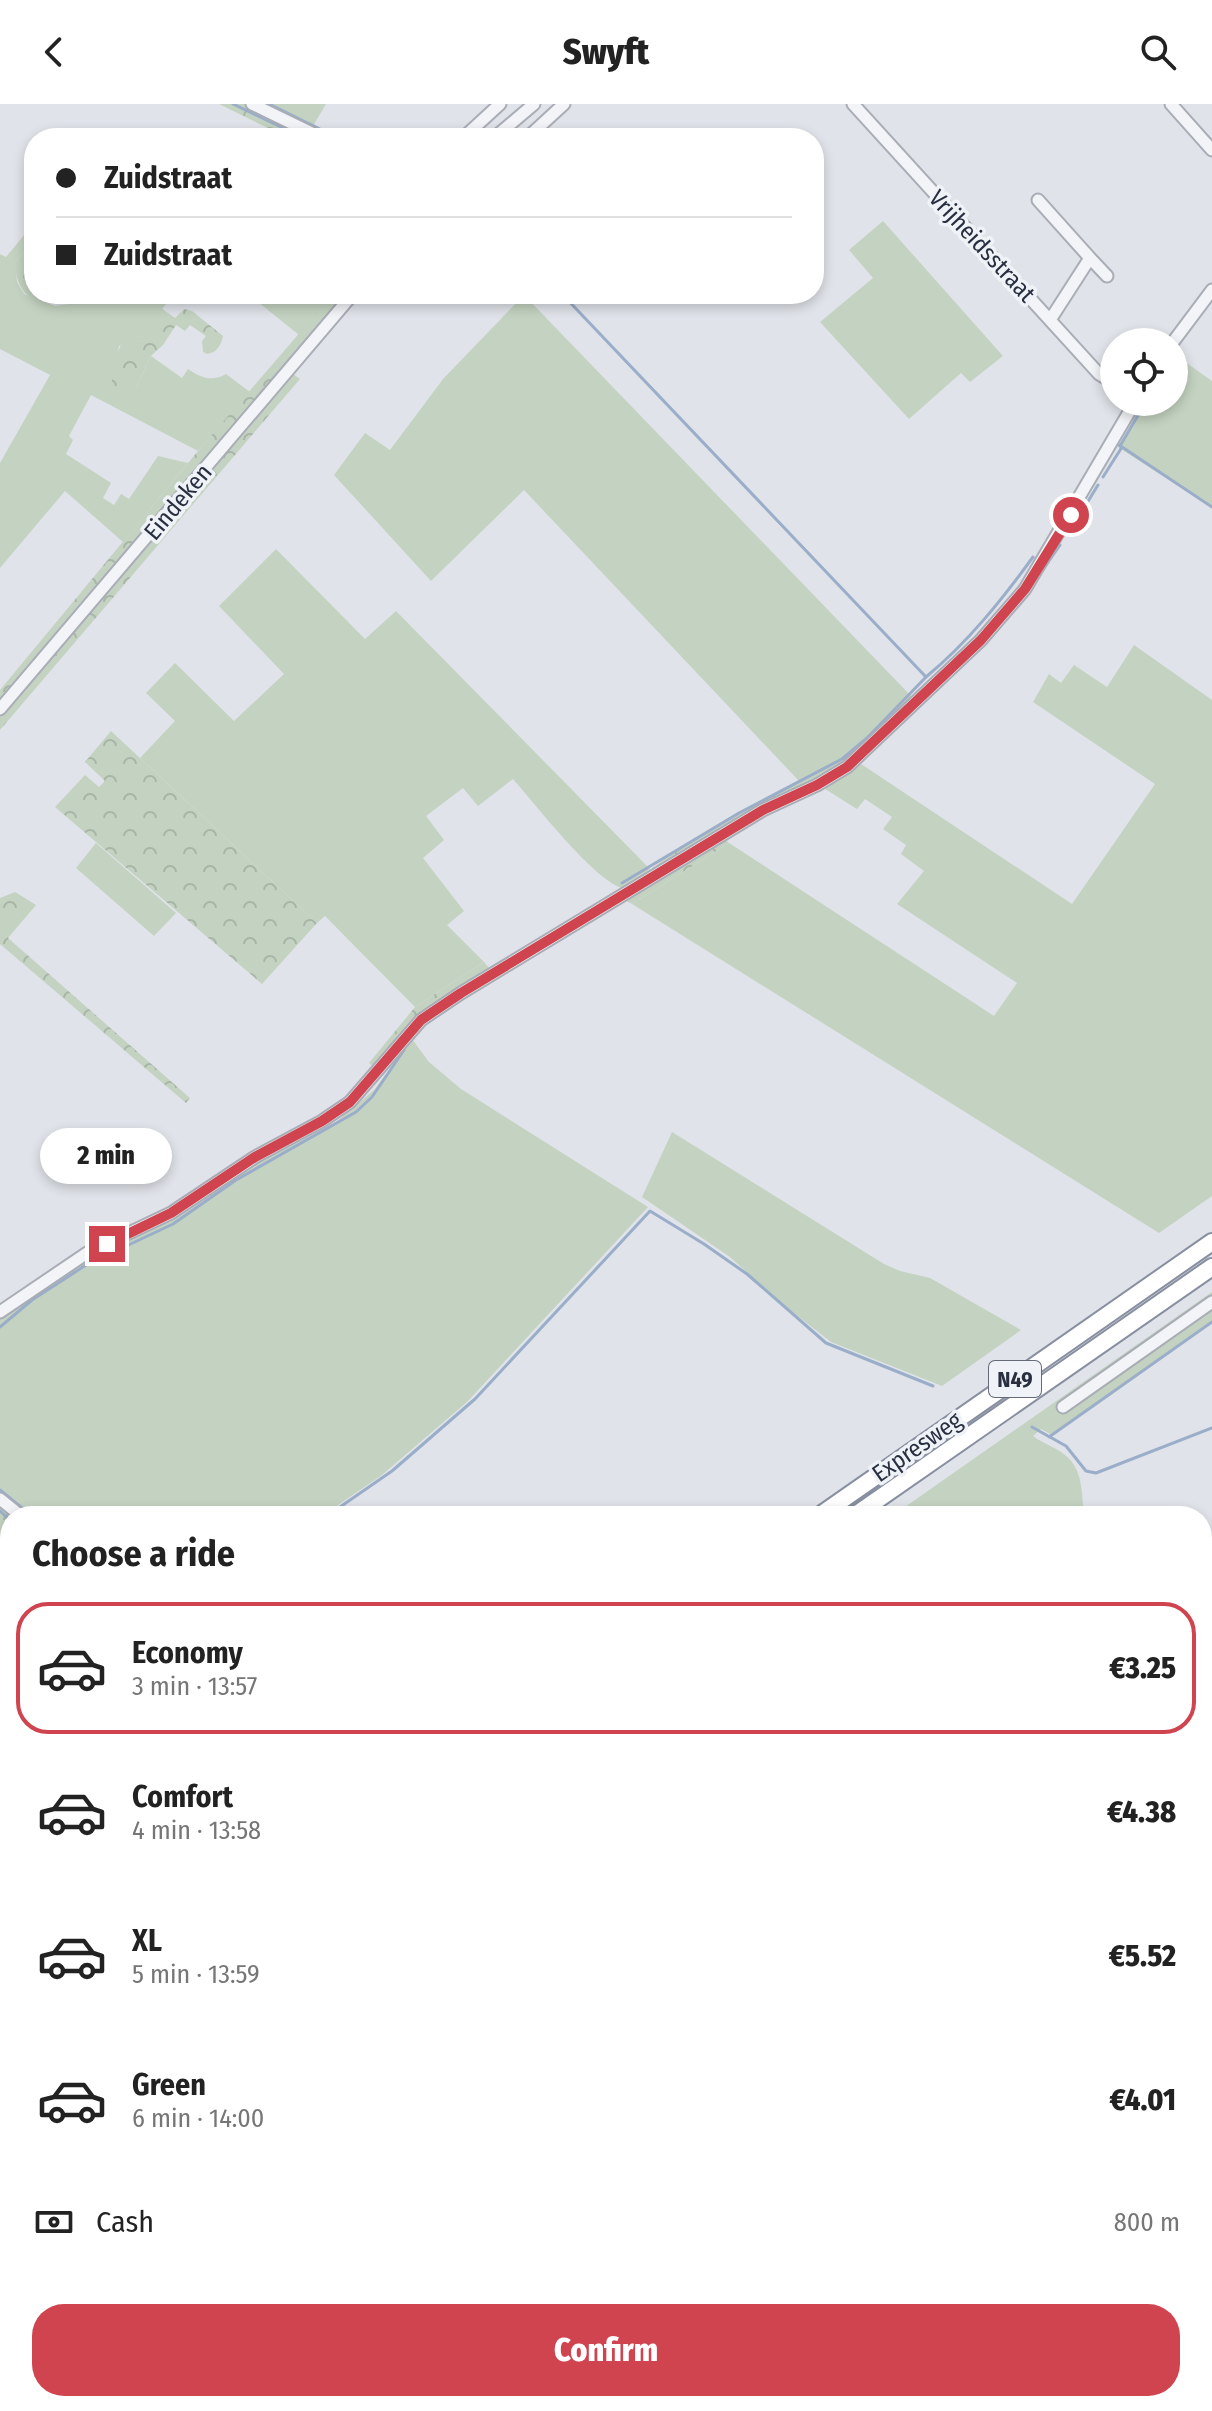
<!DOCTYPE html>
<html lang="en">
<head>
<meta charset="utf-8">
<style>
	:root { --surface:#fff; --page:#f6f6f6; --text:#222; --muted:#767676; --line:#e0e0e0; --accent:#cf444e }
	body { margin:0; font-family:"Fira Sans Condensed",sans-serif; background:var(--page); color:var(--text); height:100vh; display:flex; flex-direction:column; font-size:30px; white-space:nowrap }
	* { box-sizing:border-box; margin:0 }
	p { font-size:26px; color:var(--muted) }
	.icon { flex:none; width:44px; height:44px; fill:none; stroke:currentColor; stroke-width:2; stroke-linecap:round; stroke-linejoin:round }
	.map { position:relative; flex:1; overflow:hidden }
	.panel { position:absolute; left:0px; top:1402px; width:1212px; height:906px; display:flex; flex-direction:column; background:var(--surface); border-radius:32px 32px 0 0; box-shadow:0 4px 12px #0003 }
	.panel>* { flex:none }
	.guide { position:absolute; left:24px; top:24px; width:800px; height:176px; border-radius:32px; box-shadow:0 4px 12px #0003; display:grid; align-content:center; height:176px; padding:0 32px; background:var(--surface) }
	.controls { position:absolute; left:1100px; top:224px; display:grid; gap:16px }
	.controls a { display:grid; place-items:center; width:88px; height:88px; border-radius:50%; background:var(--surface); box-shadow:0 4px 12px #0003; font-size:40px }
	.end { position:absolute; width:36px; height:36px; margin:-18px; border:10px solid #cf444e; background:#fff; box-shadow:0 0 0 4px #fff }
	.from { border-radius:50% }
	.bubble { position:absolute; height:56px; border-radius:28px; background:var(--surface); box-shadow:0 4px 12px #0003; font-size:26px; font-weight:800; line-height:56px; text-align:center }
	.guide b { display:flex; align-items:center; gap:28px; height:76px; font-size:30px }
	.guide b+b { border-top:2px solid var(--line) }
	.guide i { width:20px; height:20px; background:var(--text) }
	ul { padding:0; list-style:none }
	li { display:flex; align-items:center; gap:24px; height:132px; margin:0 16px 12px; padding:0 16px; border:4px solid transparent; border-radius:32px }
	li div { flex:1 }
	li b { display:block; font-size:30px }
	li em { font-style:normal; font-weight:800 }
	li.on { border-color:var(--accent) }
	li>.icon { width:72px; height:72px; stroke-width:1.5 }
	h2 { padding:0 32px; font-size:36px; line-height:96px }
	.pay { display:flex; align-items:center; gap:20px; height:88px; padding:0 32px; font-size:30px }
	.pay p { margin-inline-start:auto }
	.primary-button { display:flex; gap:16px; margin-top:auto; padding:16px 32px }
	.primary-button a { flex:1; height:92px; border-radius:32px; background:var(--accent); color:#fff; font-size:32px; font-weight:800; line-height:92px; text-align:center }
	header { display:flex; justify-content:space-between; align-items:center; height:104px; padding:0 32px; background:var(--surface); font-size:36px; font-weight:800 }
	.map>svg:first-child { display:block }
	.grass { fill:#c4d3c1 }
	.forest { fill:url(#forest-crowns) }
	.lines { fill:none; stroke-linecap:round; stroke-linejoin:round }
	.stream { stroke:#9aaec9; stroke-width:3 }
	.minor-casing { stroke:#a9adb6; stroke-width:15 }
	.highway-casing { stroke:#878fa0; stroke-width:20 }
	.minor { stroke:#f2f4f7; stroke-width:11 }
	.highway { stroke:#fff; stroke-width:16 }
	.route { stroke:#cf444e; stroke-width:10 }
	.labels { text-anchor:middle; stroke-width:7; stroke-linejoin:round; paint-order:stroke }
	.shield { fill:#eff2f6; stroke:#646a77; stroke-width:2 }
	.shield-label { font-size:22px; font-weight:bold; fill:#282f40 }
	.street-label { font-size:24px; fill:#282f40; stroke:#eff2f6 }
</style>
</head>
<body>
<header><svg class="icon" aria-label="back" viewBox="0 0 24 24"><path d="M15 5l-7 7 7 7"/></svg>Swyft<svg class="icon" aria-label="search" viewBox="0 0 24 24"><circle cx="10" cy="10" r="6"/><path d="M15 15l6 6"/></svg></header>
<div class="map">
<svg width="1212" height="2307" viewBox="0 0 1212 2307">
	<defs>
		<pattern id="forest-crowns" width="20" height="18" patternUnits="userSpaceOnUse" patternTransform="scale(2)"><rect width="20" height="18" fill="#c4d3c1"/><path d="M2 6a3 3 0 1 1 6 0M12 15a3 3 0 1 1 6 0" fill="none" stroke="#a8b5a7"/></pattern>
	</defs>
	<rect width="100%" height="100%" fill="#e0e3e9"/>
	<path class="grass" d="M 265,0 L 326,0 L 313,22 Z
		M 883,117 L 1003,252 L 970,278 L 961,269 L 909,315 L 820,218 L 873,174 L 849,146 Z
		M 34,119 L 34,136 L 15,158 L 17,178 L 24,190 L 55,202 L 76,199 L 84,190 L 174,190 L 138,235 L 119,242 L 117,253 L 136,283 L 151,252 L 182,274 L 188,265 C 201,274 212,278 226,270 L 250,288 L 198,347 L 91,291 L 69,332 L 73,336 L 66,350 L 111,379 L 103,394 L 114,401 L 121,390 L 129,395 L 158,352 L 188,359 L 123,438 L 65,387 L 0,464 L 0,359 L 50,271 L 0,245 L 0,150 L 6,153 Z
		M 248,190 L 333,190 L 299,231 Z
		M 524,191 L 913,594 L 846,658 L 824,673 L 820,668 L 800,678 L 524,386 L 431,477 L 334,371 L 365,329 L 390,346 L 443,275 Z
		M 1174,250 L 1212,277 L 1212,404 L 1118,343 L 1145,298 L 1174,298 Z
		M 276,445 L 365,535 L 396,507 L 650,765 L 635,779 L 622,784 C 592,774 537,702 513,675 L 478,702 L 463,684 L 426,712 L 444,736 L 423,754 L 464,807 L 447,821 L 484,858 L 415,903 L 325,812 L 317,819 L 140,654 L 175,617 L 146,589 L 175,559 L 234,617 L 284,570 L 219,502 Z
		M 1134,541 L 1212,596 L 1212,1092 L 1159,1129 L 632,800 L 729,739 L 994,912 L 1017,879 L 897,800 L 924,767 L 901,750 L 906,741 L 883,725 L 892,713 L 865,695 L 857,705 L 825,685 L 861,660 L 1072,800 L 1155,680 L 1033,598 L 1049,570 L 1061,579 L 1074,561 L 1107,583 Z
		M 96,739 L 176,809 L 154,832 L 76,764 Z
		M 412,935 L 429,958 L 461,985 L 648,1103 L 467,1298 L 382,1371 L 322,1412 L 31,1412 L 0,1386 L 0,1215 L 66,1168 L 180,1112 L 256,1060 L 336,1018 L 374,986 Z
		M 672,1028 L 884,1160 L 900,1167 L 930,1174 L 1021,1226 L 942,1282 L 831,1238 L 781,1199 L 730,1153 L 642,1093 Z
		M 1212,1188 L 1212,1219 L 1052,1331 L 1041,1325 L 1033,1332 C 1041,1338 1052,1342 1061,1348 C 1084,1363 1081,1387 1084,1412 L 892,1412 Z
		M 651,2298 L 732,2298 L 742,2307 L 643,2307 Z"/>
	<path class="forest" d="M 219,0 L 246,0 L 315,34 L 288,34 Z
		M 34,136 L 34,190 L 84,190 L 76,199 C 42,203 16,198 15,158 Z
		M 333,190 L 347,190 L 0,596 L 0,586 L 198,347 Z
		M 161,204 L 175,214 L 184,205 L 192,207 L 223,232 C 221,241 217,249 207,250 L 203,248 L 202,237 L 206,232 L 190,221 L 185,227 L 176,221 L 163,241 L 151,252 L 136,283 L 125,294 L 112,291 C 111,268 115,247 128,229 L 138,235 Z
		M 293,270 L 300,275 L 0,626 L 0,613 Z
		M 111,627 L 317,819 L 262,880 L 55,703 L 85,671 L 99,683 L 105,677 L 85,658 Z
		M 820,668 L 824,673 L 635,779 C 689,730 757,701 820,668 Z
		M 724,734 L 729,739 L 632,800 L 625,796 Z
		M 15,788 L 36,801 L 8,834 L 190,994 L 186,999 L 0,840 L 0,794 Z
		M 484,858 L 489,864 L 422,909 L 376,965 L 369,959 L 415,903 Z
		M 0,1400 L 14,1412 L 10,1412 L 10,1808 L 0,1825 Z"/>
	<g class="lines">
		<path class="stream" d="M 233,0 L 304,34
			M 269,0 L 332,31
			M 562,190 L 926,573 C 968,538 1001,497 1033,453
			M 1119,341 L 1212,403
			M 1120,342 L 1144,301
			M 1103,373 L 1122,343
			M 1076,417 L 1098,381
			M 1042,467 L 1060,441
			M 622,779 L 739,709 L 842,655 L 867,634 L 926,573
			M 0,1223 L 32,1196 L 86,1161 L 173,1120 L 236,1076 L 356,1008 L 372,993 L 404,946
			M 1032,1323 L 1066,1342 L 1086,1367 L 1096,1369 L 1212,1324
			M 1049,1333 L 1212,1218
			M 0,1386 L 32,1412
			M 0,1407 L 10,1416
			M 327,1412 L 392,1367 L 475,1295 L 650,1107 L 704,1140 L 747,1170 L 826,1239 L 933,1282
			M 0,2040 L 10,2032"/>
		<defs>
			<path id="minor" d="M 252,0 L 322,34
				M 853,0 L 1099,270 L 1114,279
				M 1171,0 L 1212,46
				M 463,34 L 500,0
				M 494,34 L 534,0
				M 527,34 L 564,0
				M 1038,96 L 1090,154
				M 1050,216 L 1090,154 L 1107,172
				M 1173,238 L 1212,186
				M 0,605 L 353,190
				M 0,1208 L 87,1149 L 171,1109 L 255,1053 L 322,1017 L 350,998 L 421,916 L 461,889 L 763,706 L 817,681 L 847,663 L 981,536 L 1025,485 L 1135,298
				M 1063,1303 L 1212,1198
				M 0,1395 L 21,1412
				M 983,2298 L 994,2307
				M 632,2307 L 641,2298"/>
			<path id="highway" d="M 819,1412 L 1212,1138
				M 854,1412 L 1212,1163
				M 0,1984 L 10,1977
				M 0,2011 L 10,2003"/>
		</defs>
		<use href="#minor" class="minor-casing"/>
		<use href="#highway" class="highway-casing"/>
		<use href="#minor" class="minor"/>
		<use href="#highway" class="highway"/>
	</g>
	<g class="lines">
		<path class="route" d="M 107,1140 L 171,1109 L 255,1053 L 322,1017 L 350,998 L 421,916 L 461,889 L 763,706 L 817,681 L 847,663 L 981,536 L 1025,485 L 1071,411"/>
	</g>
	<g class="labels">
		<rect class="shield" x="989" y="1257" width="52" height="36" rx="6"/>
		<g class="shield-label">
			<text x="1015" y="1283">N49</text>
		</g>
		<g class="street-label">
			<text transform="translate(982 142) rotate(47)" y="8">Vrijheidsstraat</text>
			<text transform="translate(178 398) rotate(-50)" y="8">Eindeken</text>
			<text transform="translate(917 1343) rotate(-35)" y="8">Expresweg</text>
		</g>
	</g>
</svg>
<div class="controls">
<a><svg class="icon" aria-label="locate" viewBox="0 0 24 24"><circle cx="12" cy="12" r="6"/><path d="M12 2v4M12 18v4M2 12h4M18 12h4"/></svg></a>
</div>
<i class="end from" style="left:1071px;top:411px"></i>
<i class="end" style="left:107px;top:1140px"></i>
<div class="bubble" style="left:40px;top:1024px;width:132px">2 min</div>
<div class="guide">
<b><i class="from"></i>Zuidstraat</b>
<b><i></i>Zuidstraat</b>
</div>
<section class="panel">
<h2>Choose a ride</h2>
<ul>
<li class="on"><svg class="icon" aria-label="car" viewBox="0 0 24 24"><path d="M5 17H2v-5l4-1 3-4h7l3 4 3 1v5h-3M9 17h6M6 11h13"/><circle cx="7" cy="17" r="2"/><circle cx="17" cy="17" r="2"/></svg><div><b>Economy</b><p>3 min · 13:57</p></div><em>€3.25</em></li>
<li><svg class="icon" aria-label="car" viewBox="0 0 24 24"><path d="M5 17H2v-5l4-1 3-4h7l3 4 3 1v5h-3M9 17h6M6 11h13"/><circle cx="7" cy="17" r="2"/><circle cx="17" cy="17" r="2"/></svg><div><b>Comfort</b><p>4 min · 13:58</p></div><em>€4.38</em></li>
<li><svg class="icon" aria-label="car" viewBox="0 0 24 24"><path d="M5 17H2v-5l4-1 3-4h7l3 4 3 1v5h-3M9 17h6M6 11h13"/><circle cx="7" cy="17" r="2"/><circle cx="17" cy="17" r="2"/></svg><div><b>XL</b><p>5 min · 13:59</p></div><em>€5.52</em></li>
<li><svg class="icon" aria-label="car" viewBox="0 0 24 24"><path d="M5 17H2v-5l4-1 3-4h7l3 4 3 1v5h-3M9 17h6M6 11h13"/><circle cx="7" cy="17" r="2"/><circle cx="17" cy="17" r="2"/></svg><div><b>Green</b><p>6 min · 14:00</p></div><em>€4.01</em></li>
</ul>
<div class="pay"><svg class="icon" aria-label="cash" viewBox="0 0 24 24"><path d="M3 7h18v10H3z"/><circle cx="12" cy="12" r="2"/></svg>Cash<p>800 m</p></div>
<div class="primary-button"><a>Confirm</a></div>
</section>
</div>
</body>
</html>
